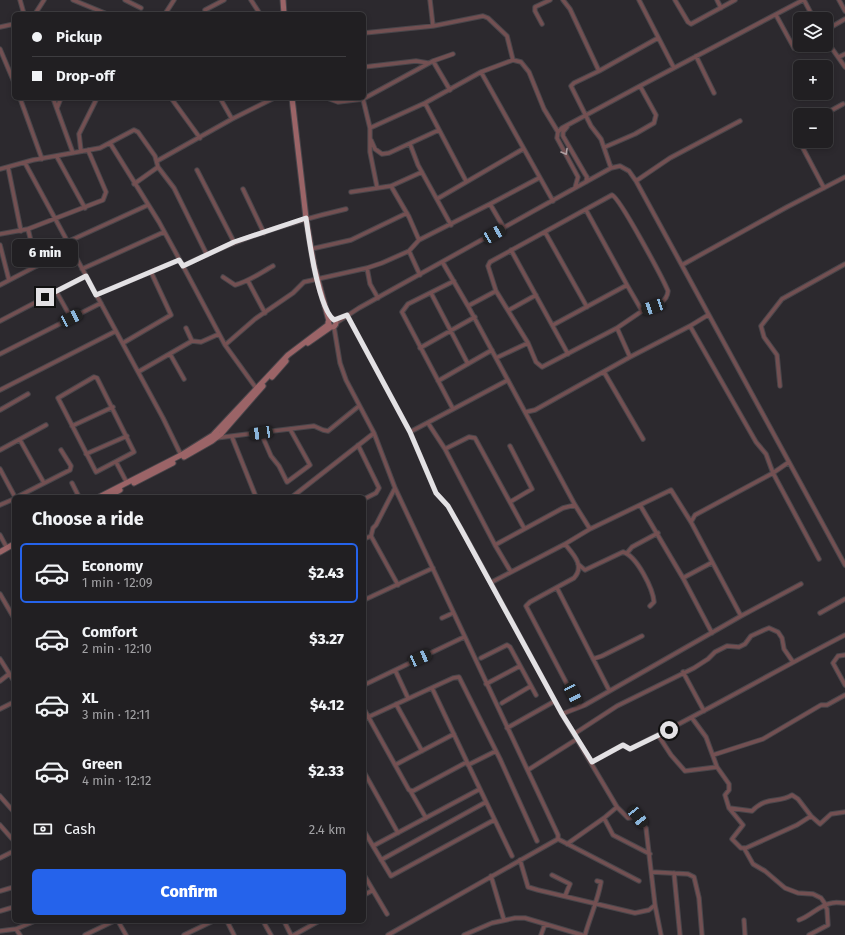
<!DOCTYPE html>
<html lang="en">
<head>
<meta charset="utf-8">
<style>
	:root { --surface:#211f22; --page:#2d2c2f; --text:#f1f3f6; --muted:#a2a2a5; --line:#3e3d40; --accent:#2563eb }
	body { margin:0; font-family:"Fira Sans",sans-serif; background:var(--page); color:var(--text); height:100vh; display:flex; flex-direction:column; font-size:15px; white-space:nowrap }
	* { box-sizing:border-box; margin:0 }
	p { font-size:13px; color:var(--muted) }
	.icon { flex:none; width:22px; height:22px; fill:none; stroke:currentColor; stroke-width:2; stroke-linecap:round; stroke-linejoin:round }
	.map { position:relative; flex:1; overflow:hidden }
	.details { position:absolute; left:12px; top:495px; width:354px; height:428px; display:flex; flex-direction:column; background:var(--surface); border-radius:6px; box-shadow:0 2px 6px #0003,0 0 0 1px var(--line) }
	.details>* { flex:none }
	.top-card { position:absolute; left:12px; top:12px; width:354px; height:88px; border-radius:6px; box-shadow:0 2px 6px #0003,0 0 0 1px var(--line); display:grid; align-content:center; height:88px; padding:0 20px; background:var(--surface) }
	.buttons { position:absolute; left:793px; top:12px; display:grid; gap:8px }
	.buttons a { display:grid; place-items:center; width:40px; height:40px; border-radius:6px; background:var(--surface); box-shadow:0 2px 6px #0003,0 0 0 1px var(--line); font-size:20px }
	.end { position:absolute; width:18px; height:18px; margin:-9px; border:5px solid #e3e1e4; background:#111; box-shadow:0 0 0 2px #111 }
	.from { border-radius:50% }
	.bubble { position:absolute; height:28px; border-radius:6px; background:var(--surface); box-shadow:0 2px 6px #0003,0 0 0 1px var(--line); font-size:13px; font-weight:800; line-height:28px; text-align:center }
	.car { position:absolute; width:12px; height:24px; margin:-12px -6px; border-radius:5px; box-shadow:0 0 3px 1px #0007; background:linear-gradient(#222 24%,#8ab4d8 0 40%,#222 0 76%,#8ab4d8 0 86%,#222 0) }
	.top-card b { display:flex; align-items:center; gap:14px; height:38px; font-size:15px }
	.top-card b+b { border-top:1px solid var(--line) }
	.top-card i { width:10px; height:10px; background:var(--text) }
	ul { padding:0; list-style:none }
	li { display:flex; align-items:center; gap:12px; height:60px; margin:0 8px 6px; padding:0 12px; border:2px solid transparent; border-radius:6px }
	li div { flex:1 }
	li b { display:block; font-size:15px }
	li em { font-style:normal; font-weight:800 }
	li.current { border-color:var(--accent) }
	li>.icon { width:36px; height:36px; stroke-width:1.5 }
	h2 { padding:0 20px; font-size:18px; line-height:48px }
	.pay { display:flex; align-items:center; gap:10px; height:44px; padding:0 20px; font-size:15px }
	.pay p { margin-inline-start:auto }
	.primary-button { display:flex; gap:8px; margin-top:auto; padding:8px 20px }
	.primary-button a { flex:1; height:46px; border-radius:6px; background:var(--accent); color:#fff; font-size:16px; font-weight:800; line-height:46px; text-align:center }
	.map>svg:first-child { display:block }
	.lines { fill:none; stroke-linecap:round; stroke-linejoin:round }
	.street-casing { stroke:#49464b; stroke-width:5.5 }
	.secondary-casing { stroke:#49464b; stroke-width:7 }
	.street { stroke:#735052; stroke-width:3.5 }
	.secondary { stroke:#9b6467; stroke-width:5 }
	.oneway { stroke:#b1a0a2 }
	.route { stroke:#e3e1e4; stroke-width:5 }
</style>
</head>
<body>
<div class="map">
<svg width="845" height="935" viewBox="0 0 845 935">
	<rect width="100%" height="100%" fill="#2c292e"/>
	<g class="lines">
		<defs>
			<path id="street" d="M 20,0 L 24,14
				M 73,0 L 107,14
				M 125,0 L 141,8
				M 251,0 L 260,14
				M 430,0 L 433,26
				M 563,0 L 570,9 L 599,71
				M 639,0 L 674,68 L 640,86
				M 675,0 L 688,22 L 691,24 L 735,0
				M 717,0 L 721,8
				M 804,0 L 814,19
				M 839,0 L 845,11
				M 205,10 L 224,0
				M 35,14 L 44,0
				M 165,14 L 174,0
				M 776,15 L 794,48 L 800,45
				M 542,24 L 535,11 L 535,7 L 550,0
				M 0,27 L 14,24
				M 826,30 L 845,19
				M 364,33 L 433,26 L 483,16 L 488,18 L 507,36 L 513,60
				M 826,40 L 845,67
				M 0,49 L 14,82
				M 696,56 L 714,93
				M 839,57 L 845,54
				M 433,61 L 450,90
				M 364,67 L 416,61 L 428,63
				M 674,68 L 803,0
				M 481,72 L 553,201
				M 20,98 L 42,159
				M 53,98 L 73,153
				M 171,98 L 200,138
				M 220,98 L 232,119
				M 327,98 L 338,102 L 363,99 L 433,61 L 453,54
				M 363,99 L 370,128 L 370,152 L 377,187
				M 425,103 L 466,181
				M 57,108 L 61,98
				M 823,115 L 843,104
				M 567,127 L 563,132 L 563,136 L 585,174 L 587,177 L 586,182
				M 800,127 L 795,131 L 796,135 L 824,188
				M 370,128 L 425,103 L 481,72 L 513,60 L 521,62 L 529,72 L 544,109 L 558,132
				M 371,140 L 375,149 L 382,154 L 389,153 L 439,130
				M 110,143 L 159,222 L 183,266
				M 410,144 L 418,165 L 451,225
				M 81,151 L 79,134 L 97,98
				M 57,157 L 85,208
				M 157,161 L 232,119 L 274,98
				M 25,163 L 163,418 L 181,455
				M 8,167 L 21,231
				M 611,168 L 601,139 L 591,126 L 571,86 L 574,83 L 599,71 L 658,38
				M 0,169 L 33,160 L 100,148 L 134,130 L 138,132 L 155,156 L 158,167 L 174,188 L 207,255
				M 197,170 L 234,242
				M 636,181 L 670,158 L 740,121
				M 134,184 L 158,167
				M 391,186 L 409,217 L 419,240
				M 575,188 L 578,177 L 557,138 L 558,132 L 562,128 L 640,86 L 656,115 L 654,123 L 635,134 L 605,147
				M 243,189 L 264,233
				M 351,192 L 391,186 L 422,172
				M 437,199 L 523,149
				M 490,204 L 539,178
				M 586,210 L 627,285
				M 28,229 L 37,266
				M 545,232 L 587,307
				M 0,234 L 28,229 L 103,200 L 106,192 L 88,150
				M 67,242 L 148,205
				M 0,245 L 9,280
				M 311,249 L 351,240 L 407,213
				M 511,250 L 568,354
				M 409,251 L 420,275
				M 443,263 L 468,306 L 575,505 L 590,529
				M 682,265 L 787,207 L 845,177
				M 367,268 L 370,284 L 378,298
				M 82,269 L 164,232
				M 223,277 L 235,285 C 250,281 260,273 273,266
				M 248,281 L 265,313
				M 0,285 L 71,248
				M 56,291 L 71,318
				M 496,291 L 528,343 L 536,362 L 542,367 L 617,328 L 642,311 L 627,285 L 553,325
				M 431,293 L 468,364
				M 96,295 L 179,260
				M 468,306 L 496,291 L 488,266 L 490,262 L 612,195 C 620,198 663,279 668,291 C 667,304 652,307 642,311
				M 509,310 L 536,295
				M 347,315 L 410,432 L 436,493 L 448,506 L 468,541 L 562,714 L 617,807 L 604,818 L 567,844
				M 708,315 L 690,326 L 756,442 L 766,454 L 773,473 L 819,559
				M 334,320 L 344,316
				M 0,321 L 86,276
				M 336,323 L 359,308 L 611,168 L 620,166 L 629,171 L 636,181 L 845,565
				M 334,327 L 340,363 L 346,380 L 374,433 L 395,488 L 558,835 L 558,839 L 388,935
				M 186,328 L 192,341
				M 617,328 L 630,357
				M 123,343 L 171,315 L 151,272
				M 225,345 L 183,266 C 234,240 290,222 346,209
				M 420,348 L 475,317
				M 0,354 L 101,303
				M 170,354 L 184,379
				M 496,358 L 528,343
				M 138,372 L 192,341 L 201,342 L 219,334
				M 604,372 L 643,439
				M 94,377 L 97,378 L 134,452 L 96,472 L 58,398 Z
				M 438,381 L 492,350
				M 780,386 L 777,355 L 764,337 L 761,326 L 782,299 L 845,264
				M 256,388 L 225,345 L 255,319 L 293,293 L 304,282 L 367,268 L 382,263 L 409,251 L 419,240 L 490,204 L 504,228
				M 0,390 L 116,331
				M 453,409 L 402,312 L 408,304 L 454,281
				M 0,410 L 28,394
				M 526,412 L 535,410 L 630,357 L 690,326
				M 428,423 L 445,449 L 495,545
				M 72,426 L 113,407
				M 410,432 L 508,380
				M 261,433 L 271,456 L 279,466 L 287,482 L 310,465 L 290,429
				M 232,437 L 256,497
				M 216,438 L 314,426 L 323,430 L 328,431 L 359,406
				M 20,440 L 44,483
				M 358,445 L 379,488 L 376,493 L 364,499
				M 445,449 L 469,437 L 475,438 L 524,528
				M 0,450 L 46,425
				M 86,454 L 127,436
				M 116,462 L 127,483
				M 0,469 L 15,497
				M 72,483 L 79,497
				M 395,488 L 376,525 L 373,528 L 371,536 L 398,585
				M 17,497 L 70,470 L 71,466 L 61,450
				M 292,497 L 374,433
				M 510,502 L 532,489 L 510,446
				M 0,505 L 14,499
				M 640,505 L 683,578 L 712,633
				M 691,522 L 695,515 L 773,473 L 789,462
				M 0,535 L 7,548
				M 364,539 L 371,536
				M 565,544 C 574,555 585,566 574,578 L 530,602 L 526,606 L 579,707
				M 627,553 L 632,547 L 658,533
				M 578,564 L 585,570 L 623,552 C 637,556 653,589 654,602 L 650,606
				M 511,572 L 495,545 L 563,508 L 575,505
				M 683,578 L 711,563
				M 492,582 L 565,544 L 590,529 L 671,490 L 691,522 L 741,616 L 801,584
				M 557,588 L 609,690
				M 0,594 L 14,618
				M 364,600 L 433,568
				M 820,613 L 845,599
				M 442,618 L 453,613
				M 845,655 L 838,656 L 833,663 L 845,685
				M 481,658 L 507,645 L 510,647 L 536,695
				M 0,659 L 14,681
				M 593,659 L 602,656 L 642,636
				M 395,670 L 408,698
				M 683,672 L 704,711
				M 0,681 L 9,674
				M 486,684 L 520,666
				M 364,685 L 464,637
				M 502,703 L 531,686
				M 396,704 L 422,751
				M 0,709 L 14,702
				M 364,709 L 409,790 L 413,791 L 467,762 L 432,688
				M 562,714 L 585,705 L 741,616
				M 692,718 L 706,737 L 717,767 L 729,784 L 729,790 L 725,795 L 729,808 L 743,825 L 732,839 L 741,848 L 746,848 L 797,825 L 811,816 L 820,824 L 831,814 L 845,812
				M 364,719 L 453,678 L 459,677 L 500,759 L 537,841
				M 507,728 L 555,701
				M 574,734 L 617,706 L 694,668 L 708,659 L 715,652 L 727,646 L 739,647 L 745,644 L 751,636 L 764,630 L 769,628 L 778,632 L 782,638 L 784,649 L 793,662
				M 658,735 L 671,755 L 685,771 L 717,767
				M 713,755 L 763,739 L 821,705 L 827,705 L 845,695
				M 467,762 L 512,856
				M 592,762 L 623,745 L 630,749 C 703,713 773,672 845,635
				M 395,765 L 454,734
				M 468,765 L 496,751
				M 528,770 L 577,739
				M 364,772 L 398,833
				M 411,792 L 426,818
				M 0,796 L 14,812
				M 617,807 L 628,818 L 638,817 L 646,828 L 655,905 L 661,935
				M 729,808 L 752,811 C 768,795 778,804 792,795 L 798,799 L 811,816
				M 604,818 L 613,835 L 650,854
				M 0,825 L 14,841
				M 364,831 L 391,876 L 494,820
				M 558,839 L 639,881
				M 373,846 L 480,789
				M 744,848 L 753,864 L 765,871 L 785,888 L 798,893 L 813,894 L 821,898 L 826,905
				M 0,858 L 14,851
				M 381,860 L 486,802
				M 520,860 L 528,887 L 538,890 L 635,913 L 649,910 L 655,905
				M 652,872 L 688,874 L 694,877 L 699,898 L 702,935
				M 674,873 L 680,935
				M 364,875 L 387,914
				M 552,875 L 570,884 L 565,896
				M 491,876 L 504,920
				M 0,891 L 14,887
				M 364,895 L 373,890
				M 0,911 L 14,907
				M 744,920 L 745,935
				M 799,920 C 811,916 819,905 832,903 C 836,902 841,903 845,903
				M 118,921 L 126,935
				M 227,921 L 234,935
				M 263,921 L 271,935
				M 284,921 L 291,935
				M 16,929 L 20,935
				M 0,931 L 16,929 L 35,921
				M 85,935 L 114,921
				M 184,935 L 213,921
				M 294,935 L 319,921
				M 464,935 L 492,923 L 515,918 L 525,918 L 582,935
				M 541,935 L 545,924
				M 585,935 C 590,917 598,900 601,882 L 597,881
				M 809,935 L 828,925 L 827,909 L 824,905"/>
			<path id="secondary" d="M 283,0 L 284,14
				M 292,98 L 306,218 L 314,266 L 329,321
				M328 323a4 4 0 1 1 8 0a4 4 0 1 1-8 0Z
				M 308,343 L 331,327
				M 272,377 L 286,361
				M 184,457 L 212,441 L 221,434 L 263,386
				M 134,483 L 173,463
				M 99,497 L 181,455 L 213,435 L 288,355 L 329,324
				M 107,497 L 120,490
				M 0,552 L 14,544"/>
		</defs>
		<use href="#street" class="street-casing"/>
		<use href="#secondary" class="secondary-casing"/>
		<use href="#street" class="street"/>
		<use href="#secondary" class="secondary"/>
	</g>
	<defs><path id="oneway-chevron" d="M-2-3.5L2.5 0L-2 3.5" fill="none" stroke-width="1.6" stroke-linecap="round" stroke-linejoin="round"/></defs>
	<use class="oneway" href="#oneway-chevron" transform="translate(565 152) rotate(60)"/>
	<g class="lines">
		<path class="route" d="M 45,297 L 86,276 L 96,295 L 179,260 L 183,266 L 234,242 L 306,218 C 309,239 318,308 334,320 L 347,315 L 410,432 L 436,493 L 448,506 L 461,529 L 562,714 L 592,762 L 623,745 L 630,749 L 669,730"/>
	</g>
</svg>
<div class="buttons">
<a><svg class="icon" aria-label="layers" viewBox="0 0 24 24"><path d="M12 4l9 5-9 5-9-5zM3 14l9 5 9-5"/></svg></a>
<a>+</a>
<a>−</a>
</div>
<i class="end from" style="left:669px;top:730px"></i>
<i class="end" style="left:45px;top:297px"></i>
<div class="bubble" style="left:12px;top:239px;width:66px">6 min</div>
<i class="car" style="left:494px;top:234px;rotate:60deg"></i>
<i class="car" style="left:653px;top:307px;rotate:251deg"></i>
<i class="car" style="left:71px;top:318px;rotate:63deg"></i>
<i class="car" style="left:261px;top:433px;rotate:262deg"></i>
<i class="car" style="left:420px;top:658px;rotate:66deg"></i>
<i class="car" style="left:573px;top:694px;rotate:153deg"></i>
<i class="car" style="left:638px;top:817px;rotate:142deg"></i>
<div class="top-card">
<b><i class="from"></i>Pickup</b>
<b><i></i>Drop-off</b>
</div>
<section class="details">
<h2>Choose a ride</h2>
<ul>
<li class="current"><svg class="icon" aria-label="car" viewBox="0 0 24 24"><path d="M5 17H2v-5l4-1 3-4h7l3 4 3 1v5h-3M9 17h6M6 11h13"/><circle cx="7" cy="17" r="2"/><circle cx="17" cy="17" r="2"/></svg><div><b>Economy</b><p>1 min · 12:09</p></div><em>$2.43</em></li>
<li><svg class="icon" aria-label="car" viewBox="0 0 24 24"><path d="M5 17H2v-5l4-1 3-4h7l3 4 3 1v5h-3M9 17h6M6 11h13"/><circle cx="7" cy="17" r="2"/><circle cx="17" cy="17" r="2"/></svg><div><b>Comfort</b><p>2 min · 12:10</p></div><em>$3.27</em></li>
<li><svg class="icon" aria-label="car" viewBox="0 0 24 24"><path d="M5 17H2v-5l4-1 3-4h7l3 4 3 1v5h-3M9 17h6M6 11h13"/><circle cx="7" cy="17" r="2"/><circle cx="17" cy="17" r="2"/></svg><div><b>XL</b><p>3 min · 12:11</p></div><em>$4.12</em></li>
<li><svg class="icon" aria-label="car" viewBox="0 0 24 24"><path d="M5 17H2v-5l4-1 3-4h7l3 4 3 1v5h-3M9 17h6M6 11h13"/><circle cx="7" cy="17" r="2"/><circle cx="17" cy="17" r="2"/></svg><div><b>Green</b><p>4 min · 12:12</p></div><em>$2.33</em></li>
</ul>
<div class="pay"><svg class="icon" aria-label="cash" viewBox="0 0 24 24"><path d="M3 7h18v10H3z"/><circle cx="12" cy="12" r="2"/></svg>Cash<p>2.4 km</p></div>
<div class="primary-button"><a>Confirm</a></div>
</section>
</div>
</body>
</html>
